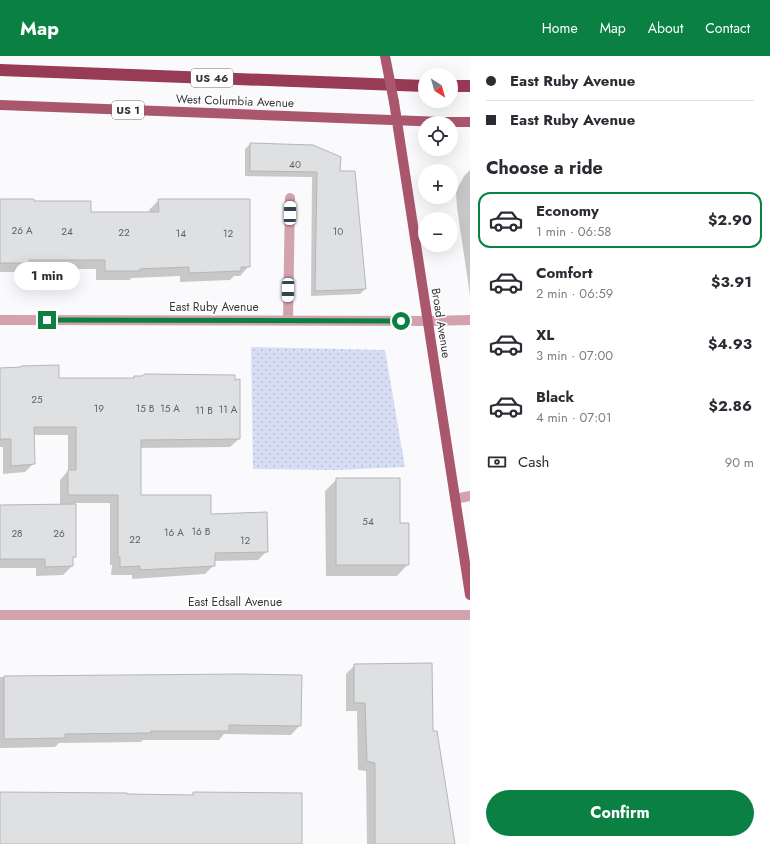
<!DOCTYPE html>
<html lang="en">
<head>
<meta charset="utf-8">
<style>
	:root { --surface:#fff; --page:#f2f2f3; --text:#2b2b33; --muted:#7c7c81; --line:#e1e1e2; --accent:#0b8043 }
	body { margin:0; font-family:Jost,sans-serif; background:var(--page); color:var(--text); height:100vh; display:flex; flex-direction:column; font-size:15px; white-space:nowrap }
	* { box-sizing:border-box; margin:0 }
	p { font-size:13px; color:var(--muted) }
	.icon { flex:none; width:22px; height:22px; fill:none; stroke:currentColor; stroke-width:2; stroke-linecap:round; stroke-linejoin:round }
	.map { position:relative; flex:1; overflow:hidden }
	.drawer { display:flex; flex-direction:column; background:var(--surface); width:300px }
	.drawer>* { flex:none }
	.top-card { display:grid; align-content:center; height:88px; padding:0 16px; background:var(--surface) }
	.needle { width:26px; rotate:143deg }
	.controls { position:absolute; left:418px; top:12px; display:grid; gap:8px }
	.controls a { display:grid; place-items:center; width:40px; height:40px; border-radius:50%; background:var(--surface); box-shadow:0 4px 16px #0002; font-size:20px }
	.end { position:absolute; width:18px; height:18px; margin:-9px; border:5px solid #0b8043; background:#fff; box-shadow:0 0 0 2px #fff }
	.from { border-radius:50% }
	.bubble { position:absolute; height:28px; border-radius:14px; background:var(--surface); box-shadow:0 4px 16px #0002; font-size:13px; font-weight:700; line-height:28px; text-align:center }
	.car { position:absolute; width:12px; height:24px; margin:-12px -6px; border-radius:5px; box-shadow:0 0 3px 1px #0007; background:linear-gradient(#fff 24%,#345 0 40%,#fff 0 76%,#345 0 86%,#fff 0) }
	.top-card b { display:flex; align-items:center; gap:14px; height:38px; font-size:15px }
	.top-card b+b { border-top:1px solid var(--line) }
	.top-card i { width:10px; height:10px; background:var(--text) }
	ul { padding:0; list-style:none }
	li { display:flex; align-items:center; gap:12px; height:56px; margin:0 8px 6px; padding:0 8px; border:2px solid transparent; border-radius:12px }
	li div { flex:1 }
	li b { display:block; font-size:15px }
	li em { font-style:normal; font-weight:700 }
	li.selected { border-color:var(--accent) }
	li>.icon { width:36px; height:36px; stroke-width:1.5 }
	h2 { padding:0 16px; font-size:18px; line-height:48px }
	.pay { display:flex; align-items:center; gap:10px; height:44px; padding:0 16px; font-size:15px }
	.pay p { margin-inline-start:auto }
	.action { display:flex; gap:8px; margin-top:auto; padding:8px 16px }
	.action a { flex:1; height:46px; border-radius:24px; background:var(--accent); color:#fff; font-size:16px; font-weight:700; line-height:46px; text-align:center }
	header { display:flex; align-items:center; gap:24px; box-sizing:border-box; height:56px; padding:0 20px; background:var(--accent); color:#fff }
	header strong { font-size:19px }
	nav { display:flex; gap:22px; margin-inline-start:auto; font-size:14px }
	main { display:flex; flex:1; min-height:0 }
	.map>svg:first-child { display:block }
	.grass { fill:url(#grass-dots) }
	.shadow { fill:#0003 }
	.building { fill:#dfe0e2; stroke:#b5b6b8 }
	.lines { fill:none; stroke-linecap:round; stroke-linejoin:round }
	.minor { stroke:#d3a3ad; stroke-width:10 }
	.major { stroke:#aa576d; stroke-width:10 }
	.highway { stroke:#993a56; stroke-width:12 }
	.major-bridge { stroke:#aa576d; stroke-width:10 }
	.route { stroke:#0b8043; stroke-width:5 }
	.labels { text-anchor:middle; stroke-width:3; stroke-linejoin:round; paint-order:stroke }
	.number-label { font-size:10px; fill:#616162 }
	.shield { fill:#fff; stroke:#737374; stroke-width:1 }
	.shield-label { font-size:11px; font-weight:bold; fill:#373738 }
	.street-label { font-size:12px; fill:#373738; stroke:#fff }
</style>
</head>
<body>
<header>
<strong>Map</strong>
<nav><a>Home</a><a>Map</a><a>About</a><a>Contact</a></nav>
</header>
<main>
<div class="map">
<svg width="470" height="788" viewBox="0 0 470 788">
	<defs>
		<pattern id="grass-dots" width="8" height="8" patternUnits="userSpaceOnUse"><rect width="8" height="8" fill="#d8ddf6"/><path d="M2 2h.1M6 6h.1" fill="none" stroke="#babed4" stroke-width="1.8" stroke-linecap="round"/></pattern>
	</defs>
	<rect width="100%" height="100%" fill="#fafafc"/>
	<path class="grass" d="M 251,291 L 385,294 L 405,411 L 336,414 L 253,413 Z"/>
	<path class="shadow" d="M 250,88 L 339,116 L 365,233 L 360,238 L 311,240 L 312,121 L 245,120 L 245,93 Z
		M 470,114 L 470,239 L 457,152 L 456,135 L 464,120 Z
		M 0,144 L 33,146 L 90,157 L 150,157 L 149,154 L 159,144 L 249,210 L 240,220 L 234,220 L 230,224 L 180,226 L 180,220 L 131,222 L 130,224 L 96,224 L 96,213 L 22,213 L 19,216 L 0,216 Z
		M 0,312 L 58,323 L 133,323 L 134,321 L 142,321 L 239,383 L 230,391 L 140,392 L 140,440 L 210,459 L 267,495 L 258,504 L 214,505 L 214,509 L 205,518 L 132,523 L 132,519 L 111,519 L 112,509 L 110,509 L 110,447 L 75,447 L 75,501 L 72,503 L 72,510 L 63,519 L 36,520 L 36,512 L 0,512 L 0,450 L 60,449 L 60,424 L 68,415 L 68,379 L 33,379 L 34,407 L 25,416 L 3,418 L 3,391 L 0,391 Z
		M 337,423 L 399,468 L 408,508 L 397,520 L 326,520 L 325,435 Z
		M 355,609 L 432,676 L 454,788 L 367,788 L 366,715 L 358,714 L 357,655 L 346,655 L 346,618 Z
		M 301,620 L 300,669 L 291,679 L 224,678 L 219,684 L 143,684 L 141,686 L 59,687 L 55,691 L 0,692 L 0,621 Z"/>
	<path class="building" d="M 250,87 L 313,89 L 341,101 L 340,115 L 355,115 L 366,233 L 315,235 L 317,116 L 250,115 Z
		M 0,143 L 34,143 L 34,145 L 91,145 L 91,156 L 159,156 L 158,143 L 250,143 L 250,211 L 241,211 L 241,215 L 189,217 L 189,211 L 140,213 L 140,215 L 105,215 L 105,204 L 29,204 L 29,207 L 0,207 Z
		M 59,309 L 59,322 L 134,322 L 134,320 L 142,320 L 145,318 L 235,319 L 235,324 L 240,323 L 240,383 L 141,384 L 141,439 L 211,439 L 211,458 L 267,456 L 268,496 L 215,497 L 215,510 L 140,514 L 140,510 L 120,511 L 120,501 L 118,501 L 118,439 L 68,439 L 68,414 L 76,414 L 76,371 L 34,371 L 35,408 L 11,410 L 11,383 L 0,383 L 0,312 L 21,311 L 21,310 Z
		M 336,422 L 400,422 L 400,467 L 409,467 L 409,509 L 336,509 Z
		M 76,448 L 76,501 L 73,501 L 73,510 L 45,511 L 45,503 L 0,503 L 0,449 Z
		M 432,607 L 433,675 L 437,675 L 455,788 L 375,788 L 375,707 L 367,705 L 365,647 L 354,647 L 354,608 Z
		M 242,618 L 302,619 L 301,670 L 229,669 L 229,675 L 151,675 L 151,677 L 65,678 L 65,682 L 4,683 L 4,620 Z
		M 0,736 L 127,737 L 127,738 L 193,739 L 193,736 L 302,737 L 302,788 L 0,788 Z"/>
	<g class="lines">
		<path class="minor" d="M 0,264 L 427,265 L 470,264
			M 288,265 L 290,142
			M 455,443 L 470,440
			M 0,559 L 470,559"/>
		<path class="major" d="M 394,46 L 470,539
			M 0,49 L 443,66 L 470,66"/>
		<path class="highway" d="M 0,14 L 425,30
			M 451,30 L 470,30"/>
		<path class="major-bridge" d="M 385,0 L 394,46"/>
	</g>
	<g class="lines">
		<path class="route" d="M 47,264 L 401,265"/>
	</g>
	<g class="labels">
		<g class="number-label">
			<text x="295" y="112">40</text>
			<text x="22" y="178">26 A</text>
			<text x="67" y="179">24</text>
			<text x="338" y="179">10</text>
			<text x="124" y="180">22</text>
			<text x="181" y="181">14</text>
			<text x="228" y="181">12</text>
			<text x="37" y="347">25</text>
			<text x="99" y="356">19</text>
			<text x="145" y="356">15 B</text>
			<text x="170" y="356">15 A</text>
			<text x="228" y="357">11 A</text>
			<text x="204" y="358">11 B</text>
			<text x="368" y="469">54</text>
			<text x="201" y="479">16 B</text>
			<text x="174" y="480">16 A</text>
			<text x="17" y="481">28</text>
			<text x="59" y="481">26</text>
			<text x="135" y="487">22</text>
			<text x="245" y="488">12</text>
		</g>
		<g class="shield">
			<rect x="191" y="13" width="42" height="18" rx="3"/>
			<rect x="112" y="45" width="32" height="18" rx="3"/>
		</g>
		<g class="shield-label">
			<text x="212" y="26">US 46</text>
			<text x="128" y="58">US 1</text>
		</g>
		<g class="street-label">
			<text transform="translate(235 45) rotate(2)" y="4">West Columbia Avenue</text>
			<text x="214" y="255">East Ruby Avenue</text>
			<text transform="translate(441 267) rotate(81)" y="4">Broad Avenue</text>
			<text x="235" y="550">East Edsall Avenue</text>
		</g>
	</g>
</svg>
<div class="controls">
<a><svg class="needle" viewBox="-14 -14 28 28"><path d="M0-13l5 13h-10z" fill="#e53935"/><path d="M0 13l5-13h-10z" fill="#7c7c81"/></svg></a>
<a><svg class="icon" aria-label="locate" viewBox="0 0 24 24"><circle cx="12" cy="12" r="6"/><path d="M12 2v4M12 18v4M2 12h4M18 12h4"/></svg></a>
<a>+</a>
<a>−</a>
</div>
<i class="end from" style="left:401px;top:265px"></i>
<i class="end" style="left:47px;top:264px"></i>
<div class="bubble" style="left:14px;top:206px;width:66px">1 min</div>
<i class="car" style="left:290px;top:157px;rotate:1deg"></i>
<i class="car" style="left:288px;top:234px;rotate:181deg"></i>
</div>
<section class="drawer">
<div class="top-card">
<b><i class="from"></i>East Ruby Avenue</b>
<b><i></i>East Ruby Avenue</b>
</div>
<h2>Choose a ride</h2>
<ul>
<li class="selected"><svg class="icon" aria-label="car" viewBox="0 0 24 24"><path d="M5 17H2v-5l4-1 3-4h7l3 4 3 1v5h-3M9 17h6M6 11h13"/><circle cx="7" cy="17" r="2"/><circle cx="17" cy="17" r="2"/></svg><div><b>Economy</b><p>1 min · 06:58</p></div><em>$2.90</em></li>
<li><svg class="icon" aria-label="car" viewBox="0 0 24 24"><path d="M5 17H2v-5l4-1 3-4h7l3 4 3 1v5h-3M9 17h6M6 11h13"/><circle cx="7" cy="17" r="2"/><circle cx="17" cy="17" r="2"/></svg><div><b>Comfort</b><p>2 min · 06:59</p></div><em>$3.91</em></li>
<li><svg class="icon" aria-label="car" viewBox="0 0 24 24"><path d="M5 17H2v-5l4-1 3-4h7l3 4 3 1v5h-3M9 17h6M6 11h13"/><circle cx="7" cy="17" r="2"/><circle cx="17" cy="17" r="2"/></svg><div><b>XL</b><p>3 min · 07:00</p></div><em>$4.93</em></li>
<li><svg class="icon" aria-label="car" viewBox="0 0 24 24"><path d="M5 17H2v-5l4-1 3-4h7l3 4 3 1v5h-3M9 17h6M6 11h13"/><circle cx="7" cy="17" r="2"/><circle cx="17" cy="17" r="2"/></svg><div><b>Black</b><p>4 min · 07:01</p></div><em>$2.86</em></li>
</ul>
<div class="pay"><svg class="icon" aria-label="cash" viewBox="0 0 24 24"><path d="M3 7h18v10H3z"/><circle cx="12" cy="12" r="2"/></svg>Cash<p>90 m</p></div>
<div class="action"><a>Confirm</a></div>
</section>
</main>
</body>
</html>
